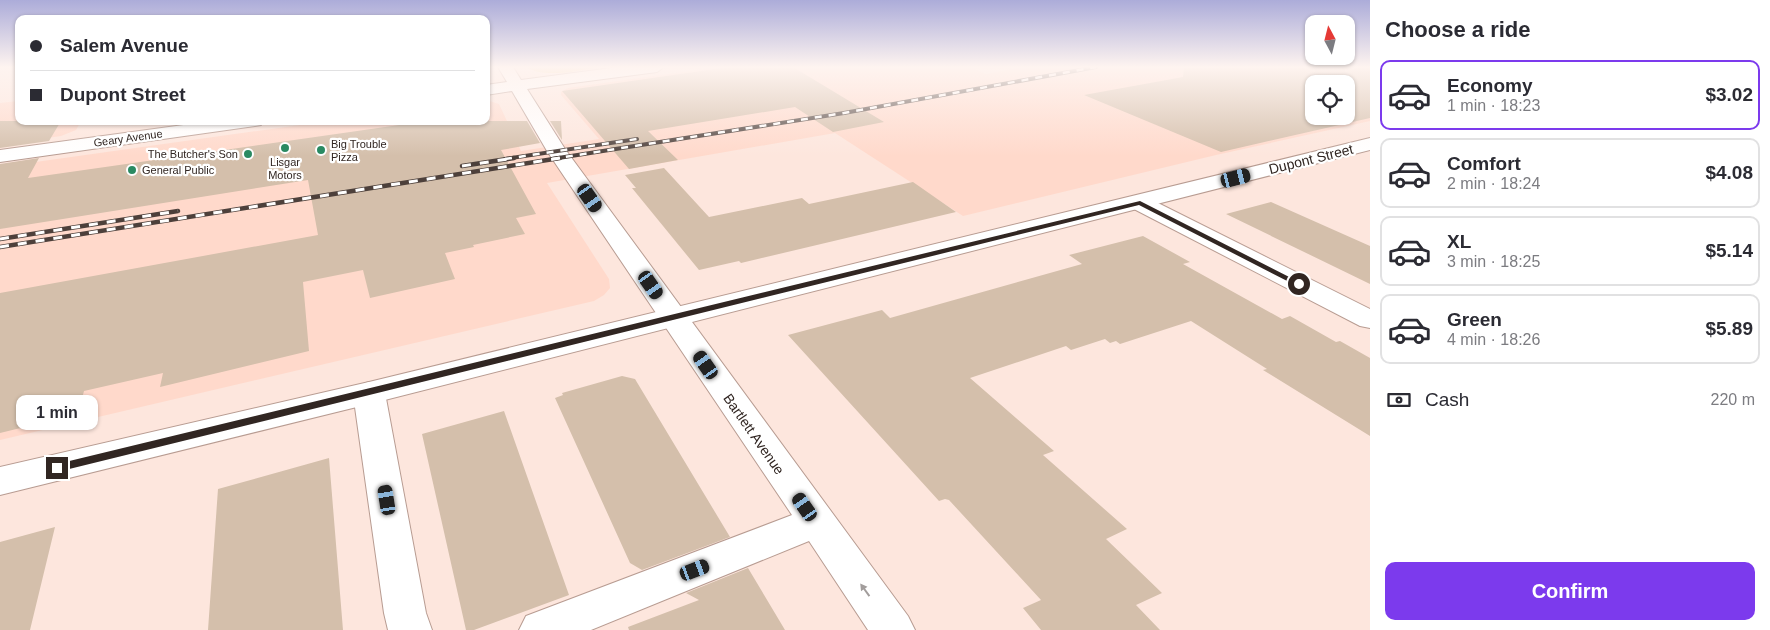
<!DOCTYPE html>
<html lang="en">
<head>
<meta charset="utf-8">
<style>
	:root { --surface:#fff; --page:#f7f7f7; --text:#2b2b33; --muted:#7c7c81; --line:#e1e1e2; --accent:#7c3aed }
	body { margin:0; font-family:Helvetica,sans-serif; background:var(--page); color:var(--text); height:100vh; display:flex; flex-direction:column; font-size:19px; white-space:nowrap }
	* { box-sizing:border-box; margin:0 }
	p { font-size:16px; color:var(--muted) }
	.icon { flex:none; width:28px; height:28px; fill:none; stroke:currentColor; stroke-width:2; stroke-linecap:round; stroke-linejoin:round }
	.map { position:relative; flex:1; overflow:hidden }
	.sheet { display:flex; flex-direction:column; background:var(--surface); width:400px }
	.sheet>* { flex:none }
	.guide { position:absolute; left:15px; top:15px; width:475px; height:110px; border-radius:10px; box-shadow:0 1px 4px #0004; display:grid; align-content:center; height:110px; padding:0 15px; background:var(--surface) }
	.needle { width:32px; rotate:353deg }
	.fabs { position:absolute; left:1305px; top:15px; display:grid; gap:10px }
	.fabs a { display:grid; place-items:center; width:50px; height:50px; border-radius:10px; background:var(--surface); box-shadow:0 1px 4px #0004; font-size:25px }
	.end { position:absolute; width:22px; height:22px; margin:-11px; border:6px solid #312622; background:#fff; box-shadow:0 0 0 2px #fff }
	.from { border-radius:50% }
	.bubble { position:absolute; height:35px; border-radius:10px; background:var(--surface); box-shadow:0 1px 4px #0004; font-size:16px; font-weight:600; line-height:35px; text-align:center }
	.car { position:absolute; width:15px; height:30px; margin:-15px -8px; border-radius:6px; box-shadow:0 0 4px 1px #0007; background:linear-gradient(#222 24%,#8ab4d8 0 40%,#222 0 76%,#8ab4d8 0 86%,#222 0) }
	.guide b { display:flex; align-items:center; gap:18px; height:48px; font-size:19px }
	.guide b+b { border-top:1px solid var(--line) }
	.guide i { width:12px; height:12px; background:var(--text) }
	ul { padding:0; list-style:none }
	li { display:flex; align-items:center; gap:15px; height:70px; margin:0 10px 8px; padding:0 5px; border:2px solid var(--line); border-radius:10px }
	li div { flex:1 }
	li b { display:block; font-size:19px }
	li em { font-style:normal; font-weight:600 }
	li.active { border-color:var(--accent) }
	li>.icon { width:45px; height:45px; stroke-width:1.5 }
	h2 { padding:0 15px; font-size:22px; line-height:60px }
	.pay { display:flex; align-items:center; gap:12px; height:55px; padding:0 15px; font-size:19px }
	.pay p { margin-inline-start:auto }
	.primary-button { display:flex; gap:10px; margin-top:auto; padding:10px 15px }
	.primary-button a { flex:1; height:58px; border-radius:10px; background:var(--accent); color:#fff; font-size:20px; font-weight:600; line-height:58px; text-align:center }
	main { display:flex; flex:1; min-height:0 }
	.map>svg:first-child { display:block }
	.built { fill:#ffd9cb; fill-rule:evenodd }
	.green { fill:#f0d386 }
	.building { fill:#d4bfab; fill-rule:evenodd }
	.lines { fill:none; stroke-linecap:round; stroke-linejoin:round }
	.street-casing { stroke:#b89c92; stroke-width:2 }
	.secondary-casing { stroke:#b89c92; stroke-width:2 }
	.street { fill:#fff; fill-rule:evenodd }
	.secondary { fill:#fff; fill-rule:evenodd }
	.rail-far1-casing { stroke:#4d403b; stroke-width:4 }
	.rail-casing { stroke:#4d403b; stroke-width:4.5 }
	.rail-far1 { stroke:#fff; stroke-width:2.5; stroke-dasharray:7; stroke-linecap:butt }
	.rail { stroke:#fff; stroke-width:3; stroke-dasharray:9; stroke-linecap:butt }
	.oneway { fill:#a29d9c }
	.route { fill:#312622 }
	.poi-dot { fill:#2a8a62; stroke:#fff; stroke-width:2 }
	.labels { text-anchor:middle; stroke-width:4.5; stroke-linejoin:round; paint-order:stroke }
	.far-street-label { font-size:11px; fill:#312622; stroke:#fff }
	.far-poi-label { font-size:11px; fill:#312622; stroke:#fff; text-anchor:start }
	.street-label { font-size:14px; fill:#312622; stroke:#fff }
</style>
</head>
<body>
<main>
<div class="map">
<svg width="1370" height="630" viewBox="0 0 1370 630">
	<rect width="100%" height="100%" fill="#fde6dd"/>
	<path class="built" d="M 718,67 L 971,67 L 986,74 L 1023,67 L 1370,67 L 1370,121 L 1216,155 L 963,216 L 835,133 L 547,183 L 609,279 L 610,288 L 604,295 L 594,301 L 0,440 L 0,167 L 328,121 L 486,121 L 486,100 L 499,104 L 521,151 L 599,139 L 561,95 L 561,92 L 568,88 ZM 1314,84 L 1346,84 L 1346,116 L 1314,116 Z
		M 19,101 L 19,121 L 81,121 L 76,130 L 61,136 L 0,145 L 0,103 Z"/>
	<path class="green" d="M 527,67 L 601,67 C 582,70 542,79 527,67 Z"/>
	<path class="building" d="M 729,67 L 793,67 L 884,122 L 833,132 L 795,107 L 648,131 L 678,160 L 629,169 L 562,91 Z
		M 1184,67 L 1370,67 L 1370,118 L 1221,152 L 1084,95 L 1183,77 ZM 1314,84 L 1346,84 L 1346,116 L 1314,116 Z
		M 0,121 L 61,121 L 49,141 L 0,148 Z
		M 427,121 L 527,121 L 540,143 L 501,150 L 536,214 L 516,218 L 525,234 L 473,245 L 474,247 L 445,253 L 455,279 L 370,298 L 363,270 L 303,282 L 309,351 L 160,387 L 163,373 L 84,391 L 78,414 L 0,433 L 0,293 L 318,235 L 308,180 L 0,229 L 0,164 L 39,158 L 28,178 Z
		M 550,121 L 561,121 L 562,140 Z
		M 664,168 L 709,217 L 802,198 L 809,204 L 913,182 L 956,212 L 741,263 L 739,261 L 699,270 L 632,188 L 636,188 L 625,175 Z
		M 1271,202 L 1370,246 L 1370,284 L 1226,214 Z
		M 1143,236 L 1190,262 L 1183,264 L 1282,319 L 1290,316 L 1336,342 L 1340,341 L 1370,358 L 1370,436 L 1263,370 L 1267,369 L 1191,321 L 1120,344 L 1116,341 L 1110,343 L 1105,339 L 1071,350 L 1066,346 L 970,378 L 1054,451 L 1043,455 L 1127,529 L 1106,539 L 1162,593 L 1136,605 L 1160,630 L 1041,630 L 1023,608 L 1041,600 L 949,500 L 945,499 L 939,501 L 788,335 L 882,310 L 890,318 L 1082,264 L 1069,255 Z
		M 622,376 L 635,379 L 730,537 L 642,570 L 630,563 L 555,398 L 563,395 L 562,393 Z
		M 504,411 L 569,595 L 474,630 L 466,630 L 422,434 Z
		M 329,458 L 343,630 L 208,630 L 218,489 Z
		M 55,527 L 30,630 L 0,630 L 0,542 Z
		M 748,568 L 785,630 L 629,630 L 628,627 L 699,600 L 686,593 Z"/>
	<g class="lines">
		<defs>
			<path id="street" d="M 498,67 L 513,67 L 521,80 L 619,67 L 664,67 L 657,72 L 527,89 L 565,149 L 908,616 L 915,630 L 868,630 L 809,541 L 591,630 L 519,630 L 526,616 L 792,515 L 547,151 L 512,91 L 486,95 L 486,85 L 507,82 Z
				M 213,121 L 264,121 L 261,125 L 255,126 L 0,162 L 0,150 Z
				M 1140,196 L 1148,198 L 1370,309 L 1370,328 L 1360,326 L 1132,208 L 1129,203 L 1132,198 Z
				M 369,382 L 380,386 L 385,393 L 426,613 L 432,630 L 388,630 L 384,613 L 353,393 L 358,386 Z"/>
			<path id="secondary" d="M 1370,138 L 1370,150 L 369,404 L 0,495 L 0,467 L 369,382 Z"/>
		</defs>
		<use href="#street" class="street-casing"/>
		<use href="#secondary" class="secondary-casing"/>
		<use href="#street" class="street"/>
		<use href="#secondary" class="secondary"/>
		<defs>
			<path id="rail-far1" d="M 505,159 L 637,139
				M 552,159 L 844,113 L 1096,67"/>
			<path id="rail" d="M 462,166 L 514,158
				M 0,239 L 178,211
				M 0,247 L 560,158"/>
		</defs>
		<use href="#rail-far1" class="rail-far1-casing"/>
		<use href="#rail" class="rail-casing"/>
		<use href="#rail-far1" class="rail-far1"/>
		<use href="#rail" class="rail"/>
	</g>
	<defs><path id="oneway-solid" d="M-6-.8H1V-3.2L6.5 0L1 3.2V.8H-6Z" transform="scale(1.25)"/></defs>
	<use class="oneway" href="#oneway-solid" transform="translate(865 590) rotate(-126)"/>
	<linearGradient id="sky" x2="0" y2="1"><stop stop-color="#acacd9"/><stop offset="0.43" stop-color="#fef4f0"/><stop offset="1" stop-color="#fef4f0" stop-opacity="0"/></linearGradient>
	<rect width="1370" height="156" fill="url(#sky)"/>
	<path class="route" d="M 1140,201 L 1303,284 L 1297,286 L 1139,205 L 57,472 L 52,468 L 57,464 Z"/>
	<g class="poi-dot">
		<circle cx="285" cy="148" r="5"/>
		<circle cx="321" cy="150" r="5"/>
		<circle cx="248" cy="154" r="5"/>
		<circle cx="132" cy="170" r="5"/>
	</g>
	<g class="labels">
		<g class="far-street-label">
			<text transform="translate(128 138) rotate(-8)" y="4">Geary Avenue</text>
		</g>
		<g class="far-poi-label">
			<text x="331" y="148">Big Trouble<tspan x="331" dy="13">Pizza</tspan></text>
			<text x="238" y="158" text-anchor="end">The Butcher's Son</text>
			<text x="285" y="166" text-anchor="middle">Lisgar<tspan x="285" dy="13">Motors</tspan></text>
			<text x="142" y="174">General Public</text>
		</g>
		<g class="street-label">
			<text transform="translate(1311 159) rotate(-14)" y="5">Dupont Street</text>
			<text transform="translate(754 434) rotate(55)" y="5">Bartlett Avenue</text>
		</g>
	</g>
</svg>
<div class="fabs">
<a><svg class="needle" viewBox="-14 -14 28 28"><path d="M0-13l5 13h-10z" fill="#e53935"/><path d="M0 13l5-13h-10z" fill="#7c7c81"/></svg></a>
<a><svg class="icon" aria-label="locate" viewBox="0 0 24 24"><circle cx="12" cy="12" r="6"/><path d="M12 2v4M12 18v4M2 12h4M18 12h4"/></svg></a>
</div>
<i class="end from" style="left:1299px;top:284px"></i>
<i class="end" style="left:57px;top:468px"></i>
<div class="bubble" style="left:16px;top:395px;width:82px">1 min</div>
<i class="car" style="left:1236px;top:178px;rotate:76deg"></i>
<i class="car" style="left:590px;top:198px;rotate:145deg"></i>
<i class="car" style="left:651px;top:285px;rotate:145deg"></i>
<i class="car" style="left:706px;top:365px;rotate:325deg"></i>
<i class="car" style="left:387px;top:500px;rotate:351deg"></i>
<i class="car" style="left:805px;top:507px;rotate:325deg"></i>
<i class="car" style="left:695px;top:570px;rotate:69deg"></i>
<div class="guide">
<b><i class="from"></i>Salem Avenue</b>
<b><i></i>Dupont Street</b>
</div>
</div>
<section class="sheet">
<h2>Choose a ride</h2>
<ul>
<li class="active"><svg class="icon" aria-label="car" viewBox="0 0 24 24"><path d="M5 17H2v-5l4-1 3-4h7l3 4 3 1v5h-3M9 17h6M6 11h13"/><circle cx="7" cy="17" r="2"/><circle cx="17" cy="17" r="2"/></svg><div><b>Economy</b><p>1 min · 18:23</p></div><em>$3.02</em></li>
<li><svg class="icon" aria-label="car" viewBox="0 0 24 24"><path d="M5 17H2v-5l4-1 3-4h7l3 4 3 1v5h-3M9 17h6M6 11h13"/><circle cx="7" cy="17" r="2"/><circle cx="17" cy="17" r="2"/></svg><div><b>Comfort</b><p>2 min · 18:24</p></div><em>$4.08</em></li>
<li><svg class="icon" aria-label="car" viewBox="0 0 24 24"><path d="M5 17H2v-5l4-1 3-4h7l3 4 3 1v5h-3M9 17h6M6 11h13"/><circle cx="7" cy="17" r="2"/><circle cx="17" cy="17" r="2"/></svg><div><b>XL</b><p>3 min · 18:25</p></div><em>$5.14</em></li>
<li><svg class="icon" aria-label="car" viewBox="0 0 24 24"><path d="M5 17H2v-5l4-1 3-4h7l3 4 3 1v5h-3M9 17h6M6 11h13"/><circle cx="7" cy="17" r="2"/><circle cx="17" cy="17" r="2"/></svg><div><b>Green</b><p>4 min · 18:26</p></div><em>$5.89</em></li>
</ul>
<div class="pay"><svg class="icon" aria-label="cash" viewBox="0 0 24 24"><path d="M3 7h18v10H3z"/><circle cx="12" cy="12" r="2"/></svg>Cash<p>220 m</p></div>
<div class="primary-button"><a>Confirm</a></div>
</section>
</main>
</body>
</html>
